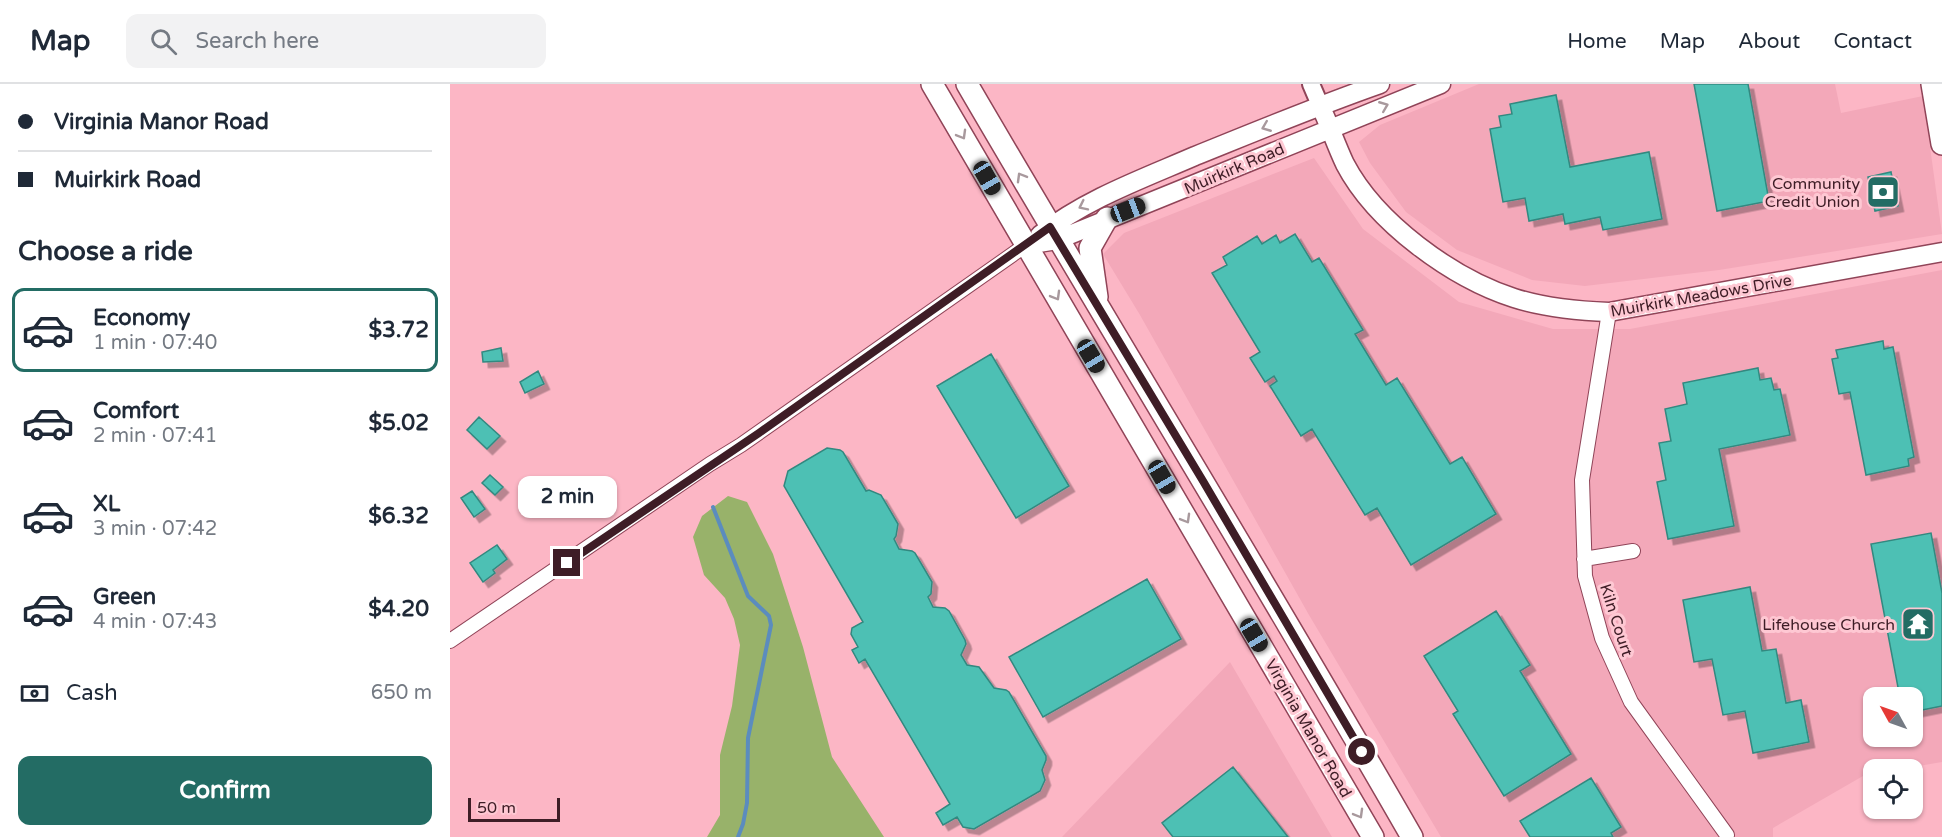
<!DOCTYPE html>
<html lang="en">
<head>
<meta charset="utf-8">
<style>
	:root { --surface:#fff; --page:#f2f2f3; --text:#1f2937; --muted:#747a83; --line:#e0e1e3; --accent:#236c64 }
	body { margin:0; font-family:"Varela Round",sans-serif; background:var(--page); color:var(--text); height:100vh; display:flex; flex-direction:column; font-size:22px; white-space:nowrap }
	* { box-sizing:border-box; margin:0 }
	p { font-size:20px; color:var(--muted) }
	.icon { flex:none; width:33px; height:33px; fill:none; stroke:currentColor; stroke-width:2; stroke-linecap:round; stroke-linejoin:round }
	.map { position:relative; flex:1; overflow:hidden }
	.sheet { display:flex; flex-direction:column; background:var(--surface); width:450px }
	.sheet>* { flex:none }
	.banner { display:grid; align-content:center; height:132px; padding:0 18px; background:var(--surface) }
	.needle { width:39px; rotate:310deg }
	.controls { position:absolute; left:1413px; top:603px; display:grid; gap:12px }
	.controls a { display:grid; place-items:center; width:60px; height:60px; border-radius:12px; background:var(--surface); box-shadow:0 2px 4px #0004; font-size:30px }
	.scale { position:absolute; left:18px; bottom:15px; width:92px; box-sizing:border-box; padding-left:6px; border:3px solid #3e1d26; border-top:0; font-size:16px; line-height:21px; white-space:nowrap; color:#3e1d26; -webkit-text-stroke:4px #fec8d3; paint-order:stroke }
	.end { position:absolute; width:27px; height:27px; margin:-14px; border:8px solid #3e1d26; background:#fff; box-shadow:0 0 0 3px #fff }
	.from { border-radius:50% }
	.bubble { position:absolute; height:42px; border-radius:12px; background:var(--surface); box-shadow:0 2px 4px #0004; font-size:20px; font-weight:700; line-height:42px; text-align:center }
	.car { position:absolute; width:18px; height:36px; margin:-18px -9px; border-radius:8px; box-shadow:0 0 4px 2px #0007; background:linear-gradient(#222 24%,#8ab4d8 0 40%,#222 0 76%,#8ab4d8 0 86%,#222 0) }
	.banner b { display:flex; align-items:center; gap:21px; height:57px; font-size:22px }
	.banner b+b { border-top:2px solid var(--line) }
	.banner i { width:15px; height:15px; background:var(--text) }
	ul { padding:0; list-style:none }
	li { display:flex; align-items:center; gap:18px; height:84px; margin:0 12px 9px; padding:0 6px; border:3px solid transparent; border-radius:12px }
	li div { flex:1 }
	li b { display:block; font-size:22px }
	li em { font-style:normal; font-weight:700 }
	li.on { border-color:var(--accent) }
	li>.icon { width:54px; height:54px; stroke-width:1.5 }
	h2 { padding:0 18px; font-size:27px; line-height:72px }
	.pay { display:flex; align-items:center; gap:15px; height:66px; padding:0 18px; font-size:22px }
	.pay p { margin-inline-start:auto }
	.action { display:flex; gap:12px; margin-top:auto; padding:12px 18px }
	.action a { flex:1; height:69px; border-radius:12px; background:var(--accent); color:#fff; font-size:24px; font-weight:700; line-height:69px; text-align:center }
	header { display:flex; align-items:center; gap:36px; box-sizing:border-box; height:84px; padding:0 30px; background:var(--surface); border-bottom:2px solid var(--line) }
	header strong { font-size:28px }
	nav { display:flex; gap:33px; margin-inline-start:auto; font-size:21px }
	.search { width:420px; height:54px; background:var(--page); display:flex; align-items:center; gap:15px; box-sizing:border-box; padding:0 21px; border-radius:12px; color:var(--muted); font-size:22px }
	main { display:flex; flex:1; min-height:0 }
	.map>svg:first-child { display:block }
	.built { fill:#f3a8b9; fill-rule:evenodd }
	.green { fill:#98b26a }
	.lines { fill:none; stroke-linecap:round; stroke-linejoin:round }
	.stream { stroke:#5b8cbe; stroke-width:4 }
	.building { fill:#4ec0b4; stroke:#328980; stroke-width:1.5; filter:url(#shadow) }
	.minor-casing { stroke:#904458; stroke-width:16 }
	.tertiary-casing { stroke:#904458; stroke-width:20 }
	.secondary-casing { stroke:#904458; stroke-width:21 }
	.primary-casing { stroke:#904458; stroke-width:24 }
	.minor { stroke:#fff; stroke-width:14 }
	.tertiary { stroke:#fff; stroke-width:16 }
	.secondary { stroke:#fff; stroke-width:18 }
	.primary { stroke:#fff; stroke-width:21 }
	.oneway { stroke:#a8999d }
	.route { stroke:#3e1d26; stroke-width:8 }
	.labels { text-anchor:middle; stroke-width:6; stroke-linejoin:round; paint-order:stroke }
	.street-label { font-size:16px; fill:#3e1d26; stroke:#fec8d3 }
	.poi-label { font-size:16px; fill:#3e1d26; stroke:#fec8d3; text-anchor:end }
</style>
</head>
<body>
<header>
<strong>Map</strong>
<div class="search"><svg class="icon" aria-label="search" viewBox="0 0 24 24"><circle cx="10" cy="10" r="6"/><path d="M15 15l6 6"/></svg>Search here</div>
<nav><a>Home</a><a>Map</a><a>About</a><a>Contact</a></nav>
</header>
<main>
<section class="sheet">
<div class="banner">
<b><i class="from"></i>Virginia Manor Road</b>
<b><i></i>Muirkirk Road</b>
</div>
<h2>Choose a ride</h2>
<ul>
<li class="on"><svg class="icon" aria-label="car" viewBox="0 0 24 24"><path d="M5 17H2v-5l4-1 3-4h7l3 4 3 1v5h-3M9 17h6M6 11h13"/><circle cx="7" cy="17" r="2"/><circle cx="17" cy="17" r="2"/></svg><div><b>Economy</b><p>1 min · 07:40</p></div><em>$3.72</em></li>
<li><svg class="icon" aria-label="car" viewBox="0 0 24 24"><path d="M5 17H2v-5l4-1 3-4h7l3 4 3 1v5h-3M9 17h6M6 11h13"/><circle cx="7" cy="17" r="2"/><circle cx="17" cy="17" r="2"/></svg><div><b>Comfort</b><p>2 min · 07:41</p></div><em>$5.02</em></li>
<li><svg class="icon" aria-label="car" viewBox="0 0 24 24"><path d="M5 17H2v-5l4-1 3-4h7l3 4 3 1v5h-3M9 17h6M6 11h13"/><circle cx="7" cy="17" r="2"/><circle cx="17" cy="17" r="2"/></svg><div><b>XL</b><p>3 min · 07:42</p></div><em>$6.32</em></li>
<li><svg class="icon" aria-label="car" viewBox="0 0 24 24"><path d="M5 17H2v-5l4-1 3-4h7l3 4 3 1v5h-3M9 17h6M6 11h13"/><circle cx="7" cy="17" r="2"/><circle cx="17" cy="17" r="2"/></svg><div><b>Green</b><p>4 min · 07:43</p></div><em>$4.20</em></li>
</ul>
<div class="pay"><svg class="icon" aria-label="cash" viewBox="0 0 24 24"><path d="M3 7h18v10H3z"/><circle cx="12" cy="12" r="2"/></svg>Cash<p>650 m</p></div>
<div class="action"><a>Confirm</a></div>
</section>
<div class="map">
<svg width="1492" height="753" viewBox="0 0 1492 753">
	<defs>
		<filter id="shadow"><feDropShadow dx="5.5" dy="5.5" stdDeviation="0" flood-color="#0004"/></filter>
	</defs>
	<rect width="100%" height="100%" fill="#fcb6c5"/>
	<path class="built" d="M 1029,0 L 1385,0 L 1391,29 L 1473,12 L 1492,150 L 1269,186 L 1135,202 L 1082,196 L 1007,166 L 956,128 L 920,79 L 909,58 L 930,41 Z
		M 864,74 L 913,145 L 1009,218 L 1103,245 L 1180,245 L 1492,186 L 1492,678 L 1451,685 L 1424,686 L 1423,690 L 1413,692 L 1323,744 L 1323,753 L 991,753 L 859,531 L 690,231 L 653,170 L 674,149 ZM 1424,614 L 1462,614 L 1462,652 L 1424,652 Z
		M 780,578 L 882,753 L 612,753 Z"/>
	<path class="green" d="M 278,412 L 297,418 L 323,470 L 353,563 L 382,673 L 434,753 L 257,753 L 270,731 L 270,671 L 282,622 L 290,561 L 284,535 L 275,514 L 254,491 L 243,453 L 252,432 Z"/>
	<g class="lines">
		<path class="stream" d="M 263,423 L 298,512 L 319,532 L 321,541 L 298,654 L 297,719 L 293,740 L 288,753"/>
	</g>
	<path class="building" d="M 1244,0 L 1298,0 L 1319,117 L 1267,127 Z
		M 1106,11 L 1120,83 L 1199,68 L 1212,135 L 1153,146 L 1150,133 L 1115,140 L 1113,130 L 1079,137 L 1075,114 L 1053,118 L 1040,45 L 1051,43 L 1049,32 L 1062,30 L 1060,20 Z
		M 1441,88 L 1448,122 L 1425,127 L 1418,93 Z
		M 845,150 L 862,178 L 869,174 L 913,246 L 905,250 L 936,301 L 947,294 L 1000,380 L 1012,373 L 1046,430 L 961,481 L 927,424 L 915,431 L 862,345 L 851,352 L 820,302 L 827,297 L 824,292 L 815,298 L 800,274 L 810,268 L 762,189 L 777,181 L 773,173 L 807,152 L 812,160 L 826,151 L 830,159 Z
		M 1433,257 L 1434,265 L 1443,263 L 1464,373 L 1458,375 L 1459,382 L 1416,391 L 1400,308 L 1389,310 L 1382,275 L 1388,274 L 1386,266 Z
		M 51,264 L 53,277 L 33,278 L 32,268 Z
		M 541,270 L 619,402 L 566,434 L 487,302 Z
		M 1308,284 L 1310,296 L 1321,294 L 1324,306 L 1330,305 L 1340,351 L 1269,365 L 1284,442 L 1218,455 L 1207,398 L 1216,396 L 1209,359 L 1221,357 L 1215,325 L 1237,320 L 1233,299 Z
		M 88,287 L 94,300 L 75,309 L 70,298 Z
		M 29,333 L 50,352 L 37,365 L 17,346 Z
		M 377,364 L 390,366 L 393,368 L 416,407 L 419,406 L 431,411 L 448,440 L 446,452 L 444,455 L 449,465 L 462,467 L 465,469 L 482,498 L 481,510 L 478,513 L 483,523 L 495,524 L 499,527 L 515,556 L 516,560 L 511,571 L 517,581 L 529,583 L 544,604 L 556,606 L 559,608 L 596,672 L 596,676 L 592,686 L 595,696 L 590,707 L 524,745 L 513,743 L 507,733 L 493,741 L 486,729 L 500,720 L 415,575 L 409,579 L 402,566 L 408,563 L 401,550 L 402,544 L 413,538 L 334,402 L 338,387 Z
		M 40,391 L 53,403 L 45,411 L 32,399 Z
		M 22,407 L 35,425 L 24,433 L 11,414 Z
		M 1481,449 L 1492,509 L 1492,622 L 1462,628 L 1462,614 L 1450,614 L 1421,460 Z
		M 47,461 L 57,475 L 43,486 L 45,489 L 33,498 L 20,479 Z
		M 697,495 L 731,555 L 593,633 L 559,573 Z
		M 1300,503 L 1312,567 L 1326,565 L 1336,619 L 1351,616 L 1359,658 L 1303,669 L 1295,627 L 1273,631 L 1262,575 L 1244,578 L 1233,516 Z
		M 1046,527 L 1080,581 L 1070,587 L 1121,670 L 1054,712 L 1003,630 L 1008,627 L 974,572 Z
		M 783,683 L 838,753 L 723,753 L 712,739 Z
		M 1141,694 L 1171,743 L 1161,749 L 1163,753 L 1080,753 L 1070,737 Z"/>
	<g class="lines">
		<defs>
			<path id="minor" d="M 1159,228 L 1132,396 L 1135,492 L 1152,554 L 1181,618 L 1277,751
				M 1134,475 L 1183,467
				M 0,557 L 260,380 L 291,361 L 576,161"/>
			<path id="tertiary" d="M 861,0 L 870,21"/>
			<path id="secondary" d="M 870,21 C 879,40 886,61 895,80 C 926,139 1002,194 1064,214 C 1095,224 1127,227 1159,228 L 1492,168
				M 590,151 C 636,115 692,95 745,72 C 807,47 867,22 930,0
				M 576,161 L 607,156 L 991,0"/>
			<path id="primary" d="M 482,0 L 923,753
				M 517,0 C 664,252 817,500 962,753
				M 1482,0 L 1492,60
				M 647,213 L 640,164 L 657,134"/>
		</defs>
		<use href="#minor" class="minor-casing"/>
		<use href="#tertiary" class="tertiary-casing"/>
		<use href="#secondary" class="secondary-casing"/>
		<use href="#primary" class="primary-casing"/>
		<use href="#minor" class="minor"/>
		<use href="#tertiary" class="tertiary"/>
		<use href="#secondary" class="secondary"/>
		<use href="#primary" class="primary"/>
	</g>
	<defs><path id="oneway-chevron" d="M-2-3.5L2.5 0L-2 3.5" fill="none" stroke-width="1.6" stroke-linecap="round" stroke-linejoin="round" transform="scale(1.5)"/></defs>
	<g class="oneway">
		<use href="#oneway-chevron" transform="translate(934 22) rotate(-22)"/>
		<use href="#oneway-chevron" transform="translate(816 43) rotate(158)"/>
		<use href="#oneway-chevron" transform="translate(512 51) rotate(60)"/>
		<use href="#oneway-chevron" transform="translate(571 93) rotate(-120)"/>
		<use href="#oneway-chevron" transform="translate(633 122) rotate(154)"/>
		<use href="#oneway-chevron" transform="translate(606 212) rotate(60)"/>
		<use href="#oneway-chevron" transform="translate(736 435) rotate(60)"/>
		<use href="#oneway-chevron" transform="translate(909 730) rotate(60)"/>
	</g>
	<g class="lines">
		<path class="route" d="M 117,479 L 309,349 L 600,143 L 753,397 L 912,668"/>
	</g>
	<defs>
		<symbol id="bank-square" viewBox="-11 -11 22 22"><rect x="-9" y="-9" width="18" height="18" rx="4" fill="#236c64" stroke="#fec8d3"/><path d="M-6-4H6V4H-6ZM0-2.3a2.3 2.3 0 1 0 0 4.6a2.3 2.3 0 1 0 0-4.6Z" fill="#fff"/></symbol>
		<symbol id="temple-square" viewBox="-11 -11 22 22"><rect x="-9" y="-9" width="18" height="18" rx="4" fill="#236c64" stroke="#fec8d3"/><path d="M0-6L5-2H3V0L6.5 2.5H4V6H1.5V3h-3V6H-4V2.5H-6.5L-3 0V-2H-5Z" fill="#fff"/></symbol>
	</defs>
	<g fill-rule="evenodd">
		<use href="#bank-square" x="1414" y="89" width="38" height="38"/>
		<use href="#temple-square" x="1449" y="521" width="38" height="38"/>
	</g>
	<g class="labels">
		<g class="street-label">
			<text transform="translate(784 84) rotate(-23)" y="6">Muirkirk Road</text>
			<text transform="translate(1251 211) rotate(-10)" y="6">Muirkirk Meadows Drive</text>
			<text transform="translate(1167 536) rotate(72)" y="6">Kiln Court</text>
			<text transform="translate(859 644) rotate(60)" y="6">Virginia Manor Road</text>
		</g>
		<g class="poi-label">
			<text x="1410" y="105">Community<tspan x="1410" dy="18">Credit Union</tspan></text>
			<text x="1445" y="546">Lifehouse Church</text>
		</g>
	</g>
</svg>
<div class="controls">
<a><svg class="needle" viewBox="-14 -14 28 28"><path d="M0-13l5 13h-10z" fill="#e53935"/><path d="M0 13l5-13h-10z" fill="#747a83"/></svg></a>
<a><svg class="icon" aria-label="locate" viewBox="0 0 24 24"><circle cx="12" cy="12" r="6"/><path d="M12 2v4M12 18v4M2 12h4M18 12h4"/></svg></a>
</div>
<div class="scale">50 m</div>
<i class="end from" style="left:912px;top:668px"></i>
<i class="end" style="left:117px;top:479px"></i>
<div class="bubble" style="left:68px;top:392px;width:99px">2 min</div>
<i class="car" style="left:537px;top:94px;rotate:150deg"></i>
<i class="car" style="left:678px;top:126px;rotate:69deg"></i>
<i class="car" style="left:641px;top:272px;rotate:149deg"></i>
<i class="car" style="left:712px;top:393px;rotate:150deg"></i>
<i class="car" style="left:804px;top:551px;rotate:149deg"></i>
</div>
</main>
</body>
</html>
